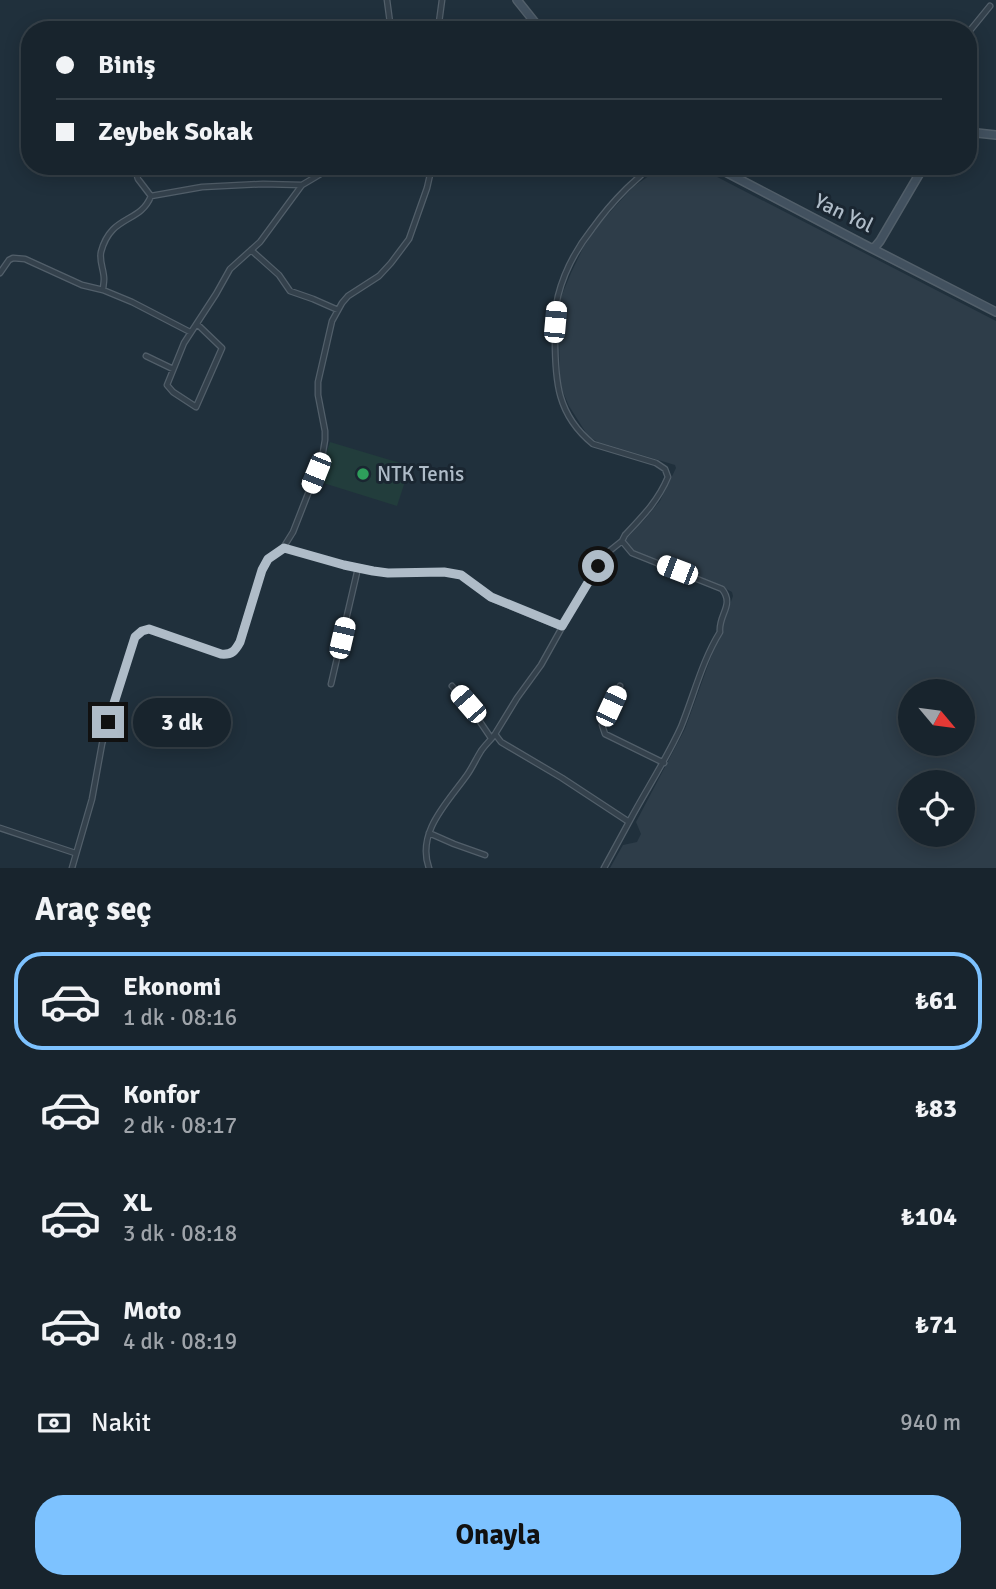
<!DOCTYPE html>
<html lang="tr">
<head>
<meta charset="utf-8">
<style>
	:root { --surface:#18242d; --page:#253039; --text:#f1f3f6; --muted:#9fa4aa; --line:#364149; --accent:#7dc2ff }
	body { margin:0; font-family:Signika,sans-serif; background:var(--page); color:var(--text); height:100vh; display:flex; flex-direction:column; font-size:26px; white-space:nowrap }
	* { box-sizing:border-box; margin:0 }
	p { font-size:23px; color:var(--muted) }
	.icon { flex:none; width:38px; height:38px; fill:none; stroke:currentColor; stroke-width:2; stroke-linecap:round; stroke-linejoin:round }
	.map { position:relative; height:868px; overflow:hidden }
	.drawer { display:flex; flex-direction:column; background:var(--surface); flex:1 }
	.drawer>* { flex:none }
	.guide { position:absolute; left:21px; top:21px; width:956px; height:154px; border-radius:28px; box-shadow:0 4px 18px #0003,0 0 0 2px var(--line); display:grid; align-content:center; height:154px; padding:0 35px; background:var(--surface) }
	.needle { width:46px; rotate:119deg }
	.tools { position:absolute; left:898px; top:679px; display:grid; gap:14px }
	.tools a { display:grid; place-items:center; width:77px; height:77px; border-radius:50%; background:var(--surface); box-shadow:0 4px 18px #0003,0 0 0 2px var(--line); font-size:35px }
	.end { position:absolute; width:32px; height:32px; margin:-16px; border:9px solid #afbcc8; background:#111; box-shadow:0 0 0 4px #111 }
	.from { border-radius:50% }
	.bubble { position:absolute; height:49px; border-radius:24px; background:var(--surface); box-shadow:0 4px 18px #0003,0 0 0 2px var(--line); font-size:23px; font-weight:700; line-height:49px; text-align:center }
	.car { position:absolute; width:21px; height:42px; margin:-21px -10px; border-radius:9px; box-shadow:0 0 5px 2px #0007; background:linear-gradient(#fff 24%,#345 0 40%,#fff 0 76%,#345 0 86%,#fff 0) }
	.guide b { display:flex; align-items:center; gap:24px; height:66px; font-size:26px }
	.guide b+b { border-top:2px solid var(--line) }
	.guide i { width:18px; height:18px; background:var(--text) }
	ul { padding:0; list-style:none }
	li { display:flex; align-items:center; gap:21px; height:98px; margin:0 14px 10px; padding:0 21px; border:4px solid transparent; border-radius:28px }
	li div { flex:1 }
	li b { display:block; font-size:26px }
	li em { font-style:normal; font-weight:700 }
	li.current { border-color:var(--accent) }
	li>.icon { width:63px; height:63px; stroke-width:1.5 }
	h2 { padding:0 35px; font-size:32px; line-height:84px }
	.pay { display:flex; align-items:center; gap:18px; height:77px; padding:0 35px; font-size:26px }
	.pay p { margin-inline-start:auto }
	.button { display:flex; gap:14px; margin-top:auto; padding:14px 35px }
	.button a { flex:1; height:80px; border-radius:28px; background:var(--accent); color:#111; font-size:28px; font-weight:700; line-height:80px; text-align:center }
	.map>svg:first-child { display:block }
	.airport { fill:#2e3d49; fill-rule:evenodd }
	.green { fill:#223d3c }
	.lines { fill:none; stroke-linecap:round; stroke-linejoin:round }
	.street-casing { stroke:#525f6a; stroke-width:7 }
	.secondary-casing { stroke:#525f6a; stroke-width:10 }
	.street { stroke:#34414c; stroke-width:4.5 }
	.secondary { stroke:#42515f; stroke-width:7 }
	.route { stroke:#afbcc8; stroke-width:9 }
	.leisure-dot { fill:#2e9e5b; stroke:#1a2631; stroke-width:2.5 }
	.labels { text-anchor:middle; stroke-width:6; stroke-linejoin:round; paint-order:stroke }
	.street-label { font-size:21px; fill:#afbcc8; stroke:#1a2631 }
	.poi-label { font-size:21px; fill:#afbcc8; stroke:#1a2631; text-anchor:start }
</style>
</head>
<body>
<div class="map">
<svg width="996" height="868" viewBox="0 0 996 868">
	<rect width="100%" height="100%" fill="#20303c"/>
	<path class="airport" d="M 659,166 L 696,166 L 996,321 L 996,868 L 610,868 L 623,845 L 637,842 L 641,834 L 636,822 L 685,729 L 733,596 L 732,592 L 715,583 L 639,554 L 630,548 L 626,541 L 628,537 L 646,518 L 660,501 L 676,468 L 675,465 L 598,442 L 588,436 L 569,406 L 560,385 L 559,335 L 561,297 L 571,273 L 584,246 L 601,222 L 633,187 L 656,171 ZM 910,691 L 962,691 L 962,744 L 910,744 ZM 910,782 L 962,782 L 962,835 L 910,835 Z"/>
	<path class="green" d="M 330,442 L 410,466 L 397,506 L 317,481 Z"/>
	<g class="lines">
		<defs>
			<path id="street" d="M 387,0 L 391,30
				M 438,30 L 442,0
				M 968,33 L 990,6
				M 134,166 L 138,179 L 151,196
				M 251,250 L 279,275 L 290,291 L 313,299 L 338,310
				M 0,273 L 9,260 L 13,258 L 25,259 L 82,285 L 103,290 L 132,302 L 190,332
				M 103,290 C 103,287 104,283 104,279 C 104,270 99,261 101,252 C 111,214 140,224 151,196 L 202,187 L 263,184 L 302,185 L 334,166
				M 197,324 L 222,348 L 196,407 L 173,392 L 167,385 L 184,343 L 216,294 L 230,269 L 260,242 L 302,185
				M 146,356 L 173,369
				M 283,548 L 344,565 L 388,573 L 444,572 L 461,575 L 491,598 L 562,627
				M 331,684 L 358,568
				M 452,686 L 468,704 L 491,738
				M 620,686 L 602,725 L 605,734 L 664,763
				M 629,822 C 646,790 666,760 681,727 C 694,695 702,661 720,632 C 718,615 735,605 722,589 L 632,553 L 622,541 L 625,535 C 642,517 658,501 668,477 L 665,469 L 656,463 L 593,444 C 557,415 555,381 555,338 C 555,324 555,309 558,296 C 564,272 577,248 592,229 C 602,215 614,201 626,189 C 634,181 643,175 649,166
				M 0,828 L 75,853
				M 429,833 L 454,844 L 485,855
				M 72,868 L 92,799 L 102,744 L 108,722 L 135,637 L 142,631 L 149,629 L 221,654 C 229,655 233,654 238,646 L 262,570 L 268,559 L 283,548 L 293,532 L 322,458 L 325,440 L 325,431 L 318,395 L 318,382 L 332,321 L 342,303 L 348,296 L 379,276 L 391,263 L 409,239 L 427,188 L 432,166
				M 429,868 C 416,832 448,802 467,775 C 472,768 476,759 481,751 C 485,745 491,740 495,734
				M 604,868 L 629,822 L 562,778 L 501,742 L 495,734 L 517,698 L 541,665 L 589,579 L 607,553 L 622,541"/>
			<path id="secondary" d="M 517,0 L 541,30
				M 968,132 L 996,135
				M 714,166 L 871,248 L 875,247 L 880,241 L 924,166
				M 871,248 L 996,312"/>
		</defs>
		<use href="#street" class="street-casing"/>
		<use href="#secondary" class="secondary-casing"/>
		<use href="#street" class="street"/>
		<use href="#secondary" class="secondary"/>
	</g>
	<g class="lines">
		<path class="route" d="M 108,722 L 135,637 L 142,631 L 149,629 L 221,654 C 232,655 235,651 240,642 L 262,570 L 268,559 L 284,548 L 344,565 L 373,571 L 388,573 L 444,572 L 461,575 L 491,597 L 562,626 L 598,566"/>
	</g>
	<circle class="leisure-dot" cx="363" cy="474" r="7"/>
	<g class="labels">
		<g class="street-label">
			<text transform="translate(844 213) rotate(26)" y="7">Yan Yol</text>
		</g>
		<g class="poi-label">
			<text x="377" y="481">NTK Tenis</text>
		</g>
	</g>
</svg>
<div class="tools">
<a><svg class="needle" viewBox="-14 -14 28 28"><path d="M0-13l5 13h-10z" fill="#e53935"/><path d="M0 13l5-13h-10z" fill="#9fa4aa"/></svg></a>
<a><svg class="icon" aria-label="locate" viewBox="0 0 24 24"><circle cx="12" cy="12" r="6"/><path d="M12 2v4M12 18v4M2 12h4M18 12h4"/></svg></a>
</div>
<i class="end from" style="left:598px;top:566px"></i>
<i class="end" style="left:108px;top:722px"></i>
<div class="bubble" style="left:133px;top:698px;width:98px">3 dk</div>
<i class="car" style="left:555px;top:322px;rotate:5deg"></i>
<i class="car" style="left:316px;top:473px;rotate:202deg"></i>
<i class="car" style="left:677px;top:570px;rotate:291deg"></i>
<i class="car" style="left:342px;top:638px;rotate:13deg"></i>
<i class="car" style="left:468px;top:704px;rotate:319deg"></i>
<i class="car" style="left:611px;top:706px;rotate:25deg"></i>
<div class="guide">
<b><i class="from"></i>Biniş</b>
<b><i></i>Zeybek Sokak</b>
</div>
</div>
<section class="drawer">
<h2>Araç seç</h2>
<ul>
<li class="current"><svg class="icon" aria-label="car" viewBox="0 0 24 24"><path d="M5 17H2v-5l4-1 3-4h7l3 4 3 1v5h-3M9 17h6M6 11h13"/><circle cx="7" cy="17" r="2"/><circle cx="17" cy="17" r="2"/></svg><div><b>Ekonomi</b><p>1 dk · 08:16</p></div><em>₺61</em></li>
<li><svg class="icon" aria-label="car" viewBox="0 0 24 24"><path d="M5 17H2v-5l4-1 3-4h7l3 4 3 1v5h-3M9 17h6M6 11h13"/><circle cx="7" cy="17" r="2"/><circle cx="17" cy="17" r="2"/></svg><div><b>Konfor</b><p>2 dk · 08:17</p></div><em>₺83</em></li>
<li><svg class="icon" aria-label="car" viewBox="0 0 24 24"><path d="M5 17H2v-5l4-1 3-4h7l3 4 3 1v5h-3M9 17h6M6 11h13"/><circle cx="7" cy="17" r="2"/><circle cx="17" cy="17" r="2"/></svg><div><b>XL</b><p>3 dk · 08:18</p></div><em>₺104</em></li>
<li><svg class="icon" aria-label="car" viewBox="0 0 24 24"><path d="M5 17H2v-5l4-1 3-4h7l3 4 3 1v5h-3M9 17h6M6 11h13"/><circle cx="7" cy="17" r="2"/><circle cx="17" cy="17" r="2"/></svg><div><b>Moto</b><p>4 dk · 08:19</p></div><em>₺71</em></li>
</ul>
<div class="pay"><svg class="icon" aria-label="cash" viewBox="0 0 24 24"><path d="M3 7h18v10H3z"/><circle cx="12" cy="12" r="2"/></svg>Nakit<p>940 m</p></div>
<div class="button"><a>Onayla</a></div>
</section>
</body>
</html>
